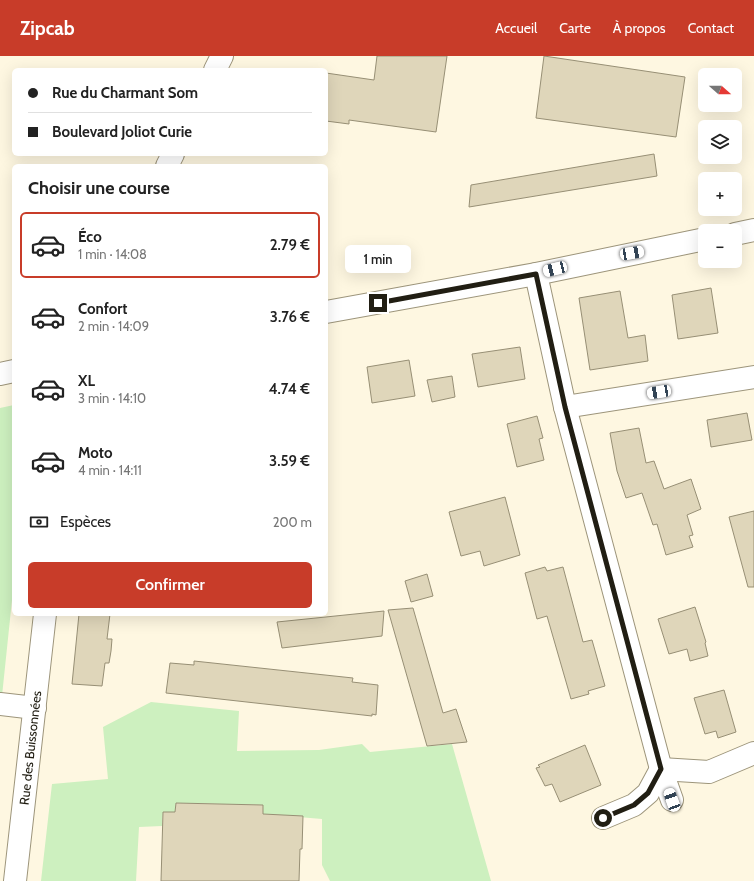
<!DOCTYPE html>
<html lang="fr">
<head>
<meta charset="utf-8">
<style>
	:root { --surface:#fff; --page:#f2f2f2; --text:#222; --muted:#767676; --line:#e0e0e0; --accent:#c83c29 }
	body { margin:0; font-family:Cabin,sans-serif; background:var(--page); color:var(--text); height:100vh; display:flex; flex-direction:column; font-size:15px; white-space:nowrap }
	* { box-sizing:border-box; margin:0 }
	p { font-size:13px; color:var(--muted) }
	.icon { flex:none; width:22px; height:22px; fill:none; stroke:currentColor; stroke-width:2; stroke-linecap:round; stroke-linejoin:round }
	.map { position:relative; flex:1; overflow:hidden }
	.sheet { position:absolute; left:12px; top:108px; width:316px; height:452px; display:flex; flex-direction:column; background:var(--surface); border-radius:6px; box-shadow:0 4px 16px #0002 }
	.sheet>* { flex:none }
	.hud { position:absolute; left:12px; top:12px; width:316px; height:88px; border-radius:6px; box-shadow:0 4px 16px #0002; display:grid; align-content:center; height:88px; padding:0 16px; background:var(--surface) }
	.needle { width:26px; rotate:111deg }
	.tools { position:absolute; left:698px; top:12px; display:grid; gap:8px }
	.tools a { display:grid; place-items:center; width:44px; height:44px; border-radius:6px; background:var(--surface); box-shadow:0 4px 16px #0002; font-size:20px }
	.end { position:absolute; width:18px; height:18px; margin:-9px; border:5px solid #211e13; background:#fff; box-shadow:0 0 0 2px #fff }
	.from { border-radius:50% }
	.bubble { position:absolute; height:28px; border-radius:6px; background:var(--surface); box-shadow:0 4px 16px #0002; font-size:13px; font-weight:600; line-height:28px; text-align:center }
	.car { position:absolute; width:12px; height:24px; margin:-12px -6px; border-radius:5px; box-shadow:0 0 3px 1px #0007; background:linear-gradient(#fff 24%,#345 0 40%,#fff 0 76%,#345 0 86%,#fff 0) }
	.hud b { display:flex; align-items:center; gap:14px; height:38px; font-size:15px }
	.hud b+b { border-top:1px solid var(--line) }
	.hud i { width:10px; height:10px; background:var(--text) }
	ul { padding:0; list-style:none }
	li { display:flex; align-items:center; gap:12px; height:66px; margin:0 8px 6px; padding:0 8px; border:2px solid transparent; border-radius:6px }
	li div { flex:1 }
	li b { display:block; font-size:15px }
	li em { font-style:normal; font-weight:600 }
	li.on { border-color:var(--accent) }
	li>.icon { width:36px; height:36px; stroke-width:1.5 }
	h2 { padding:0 16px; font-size:18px; line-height:48px }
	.pay { display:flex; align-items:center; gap:10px; height:44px; padding:0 16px; font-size:15px }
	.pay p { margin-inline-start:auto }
	.primary-button { display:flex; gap:8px; margin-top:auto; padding:8px 16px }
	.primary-button a { flex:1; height:46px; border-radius:6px; background:var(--accent); color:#fff; font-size:16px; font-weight:600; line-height:46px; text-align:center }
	header { display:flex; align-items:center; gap:24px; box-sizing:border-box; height:56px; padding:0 20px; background:var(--accent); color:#fff }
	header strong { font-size:19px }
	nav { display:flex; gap:22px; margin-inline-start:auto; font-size:14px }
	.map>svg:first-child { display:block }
	.green { fill:#cdf0bf }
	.building { fill:#dfd6ba; stroke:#978f75 }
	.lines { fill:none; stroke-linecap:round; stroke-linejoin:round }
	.minor-casing { stroke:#9d957b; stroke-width:24 }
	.minor { stroke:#fff; stroke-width:22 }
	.route { stroke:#211e13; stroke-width:5 }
	.labels { text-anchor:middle; stroke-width:3; stroke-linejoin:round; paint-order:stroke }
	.street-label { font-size:13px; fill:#211e13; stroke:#fff }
</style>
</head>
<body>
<header>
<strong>Zipcab</strong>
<nav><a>Accueil</a><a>Carte</a><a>À propos</a><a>Contact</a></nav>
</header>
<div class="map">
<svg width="754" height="825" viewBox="0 0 754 825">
	<rect width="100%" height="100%" fill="#fef7e1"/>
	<path class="green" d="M 14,349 L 14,525 L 0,659 L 0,352 Z
		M 151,646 L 239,655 L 237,695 L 319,694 L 362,688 L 370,696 L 452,688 L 491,825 L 330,825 L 322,809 L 322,763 L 263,758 L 263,749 L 176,747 L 175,756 L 163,756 L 162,770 L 139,771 L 136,825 L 41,825 L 52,728 L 108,723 L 103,671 Z"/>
	<path class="building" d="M 377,0 L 447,0 L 436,76 L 349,64 L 349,68 L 326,65 L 326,17 L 374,24 Z
		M 544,0 L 685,21 L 676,81 L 536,62 Z
		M 654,98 L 657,120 L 469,151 L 471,129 Z
		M 711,232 L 718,277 L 678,283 L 672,239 Z
		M 620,235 L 628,282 L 645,279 L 648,305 L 590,314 L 579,242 Z
		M 520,291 L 525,323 L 478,331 L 472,298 Z
		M 409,304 L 415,340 L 372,347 L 367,311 Z
		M 452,320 L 455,341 L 432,346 L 427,324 Z
		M 747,357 L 752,384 L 711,391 L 707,364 Z
		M 537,360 L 543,382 L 539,383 L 544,404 L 517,411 L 507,368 Z
		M 639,372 L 646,407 L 654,405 L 664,433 L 691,423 L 701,453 L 687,459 L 693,479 L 689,480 L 693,491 L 666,499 L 657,468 L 653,469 L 642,437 L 626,442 L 617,415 L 610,377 Z
		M 505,441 L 520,499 L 484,510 L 480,495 L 461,500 L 449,456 Z
		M 754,455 L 754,531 L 748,531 L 729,461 Z
		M 545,511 L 547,515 L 563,511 L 583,586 L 592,584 L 605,630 L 588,635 L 589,638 L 571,643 L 547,560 L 537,563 L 525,517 Z
		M 427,518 L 433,540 L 411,546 L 405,525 Z
		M 695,551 L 706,586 L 705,587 L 708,600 L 690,605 L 687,593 L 669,598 L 658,563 Z
		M 413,552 L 443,657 L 456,653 L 467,686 L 427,690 L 388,554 Z
		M 384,555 L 382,580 L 282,592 L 277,566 Z
		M 79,558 L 110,558 L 107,583 L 112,583 L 111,595 L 109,607 L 105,607 L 102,630 L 72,628 Z
		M 194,605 L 353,622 L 352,626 L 378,629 L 376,659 L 372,658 L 372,660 L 166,637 L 170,607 L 194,609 Z
		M 724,634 L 736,676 L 718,682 L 716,675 L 705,678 L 694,642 Z
		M 585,689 L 601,729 L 560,746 L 552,728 L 545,730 L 536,712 L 540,711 L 538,709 Z
		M 176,747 L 263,749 L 263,758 L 303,760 L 302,793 L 300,793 L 299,825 L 161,825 L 163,756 L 175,756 Z"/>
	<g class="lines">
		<defs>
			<g id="minor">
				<path d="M 215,14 L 222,0"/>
				<path d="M 167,110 L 173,98"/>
				<path d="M 735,178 L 754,174"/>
				<path d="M 536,218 L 565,351 L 661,713 L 672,744"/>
				<path d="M 326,256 L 536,218 L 705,183"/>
				<path d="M 0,318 L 14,315"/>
				<path d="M 565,351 L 754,321"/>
				<path d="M 0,648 L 35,652"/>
				<path d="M 661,713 L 709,716 L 754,697"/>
				<path d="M 603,762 L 634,749 L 648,737 L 661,713"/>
				<path id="s1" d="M 15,825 L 45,558"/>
			</g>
		</defs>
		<use href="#minor" class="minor-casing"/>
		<use href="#minor" class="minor"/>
	</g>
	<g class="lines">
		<path class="route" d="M 378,247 L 536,218 L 565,351 L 661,713 L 648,737 L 634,749 L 603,762"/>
	</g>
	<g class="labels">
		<g class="street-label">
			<text dy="5" stroke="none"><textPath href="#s1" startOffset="134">Rue des Buissonnées</textPath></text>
		</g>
	</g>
</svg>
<div class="tools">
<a><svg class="needle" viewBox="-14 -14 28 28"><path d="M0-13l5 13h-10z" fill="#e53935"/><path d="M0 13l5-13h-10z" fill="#767676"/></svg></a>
<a><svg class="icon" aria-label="layers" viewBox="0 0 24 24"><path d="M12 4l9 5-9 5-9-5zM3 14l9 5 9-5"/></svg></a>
<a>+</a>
<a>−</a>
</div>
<i class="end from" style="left:603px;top:762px"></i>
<i class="end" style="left:378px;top:247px"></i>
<div class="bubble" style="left:345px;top:189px;width:66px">1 min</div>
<i class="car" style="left:632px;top:197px;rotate:80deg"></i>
<i class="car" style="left:555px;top:213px;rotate:256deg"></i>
<i class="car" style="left:659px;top:336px;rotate:261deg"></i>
<i class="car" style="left:672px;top:744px;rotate:340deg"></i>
<div class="hud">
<b><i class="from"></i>Rue du Charmant Som</b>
<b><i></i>Boulevard Joliot Curie</b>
</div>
<section class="sheet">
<h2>Choisir une course</h2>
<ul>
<li class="on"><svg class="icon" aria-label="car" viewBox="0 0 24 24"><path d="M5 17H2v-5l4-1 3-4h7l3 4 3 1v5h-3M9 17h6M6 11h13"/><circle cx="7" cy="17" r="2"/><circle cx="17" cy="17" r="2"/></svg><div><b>Éco</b><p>1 min · 14:08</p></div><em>2.79 €</em></li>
<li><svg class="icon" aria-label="car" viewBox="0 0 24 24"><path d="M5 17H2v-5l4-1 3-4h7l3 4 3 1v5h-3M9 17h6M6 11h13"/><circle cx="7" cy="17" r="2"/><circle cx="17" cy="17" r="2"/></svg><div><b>Confort</b><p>2 min · 14:09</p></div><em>3.76 €</em></li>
<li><svg class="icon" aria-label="car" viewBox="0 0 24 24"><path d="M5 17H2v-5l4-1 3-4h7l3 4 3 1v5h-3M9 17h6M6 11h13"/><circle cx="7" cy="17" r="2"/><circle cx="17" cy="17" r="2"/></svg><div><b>XL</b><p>3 min · 14:10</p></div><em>4.74 €</em></li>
<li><svg class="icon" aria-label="car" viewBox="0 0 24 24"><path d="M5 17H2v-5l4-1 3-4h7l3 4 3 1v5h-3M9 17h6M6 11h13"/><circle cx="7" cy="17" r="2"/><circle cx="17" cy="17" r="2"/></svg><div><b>Moto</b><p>4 min · 14:11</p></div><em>3.59 €</em></li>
</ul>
<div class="pay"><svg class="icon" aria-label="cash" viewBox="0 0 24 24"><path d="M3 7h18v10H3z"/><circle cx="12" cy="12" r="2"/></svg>Espèces<p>200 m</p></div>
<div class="primary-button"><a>Confirmer</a></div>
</section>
</div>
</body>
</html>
